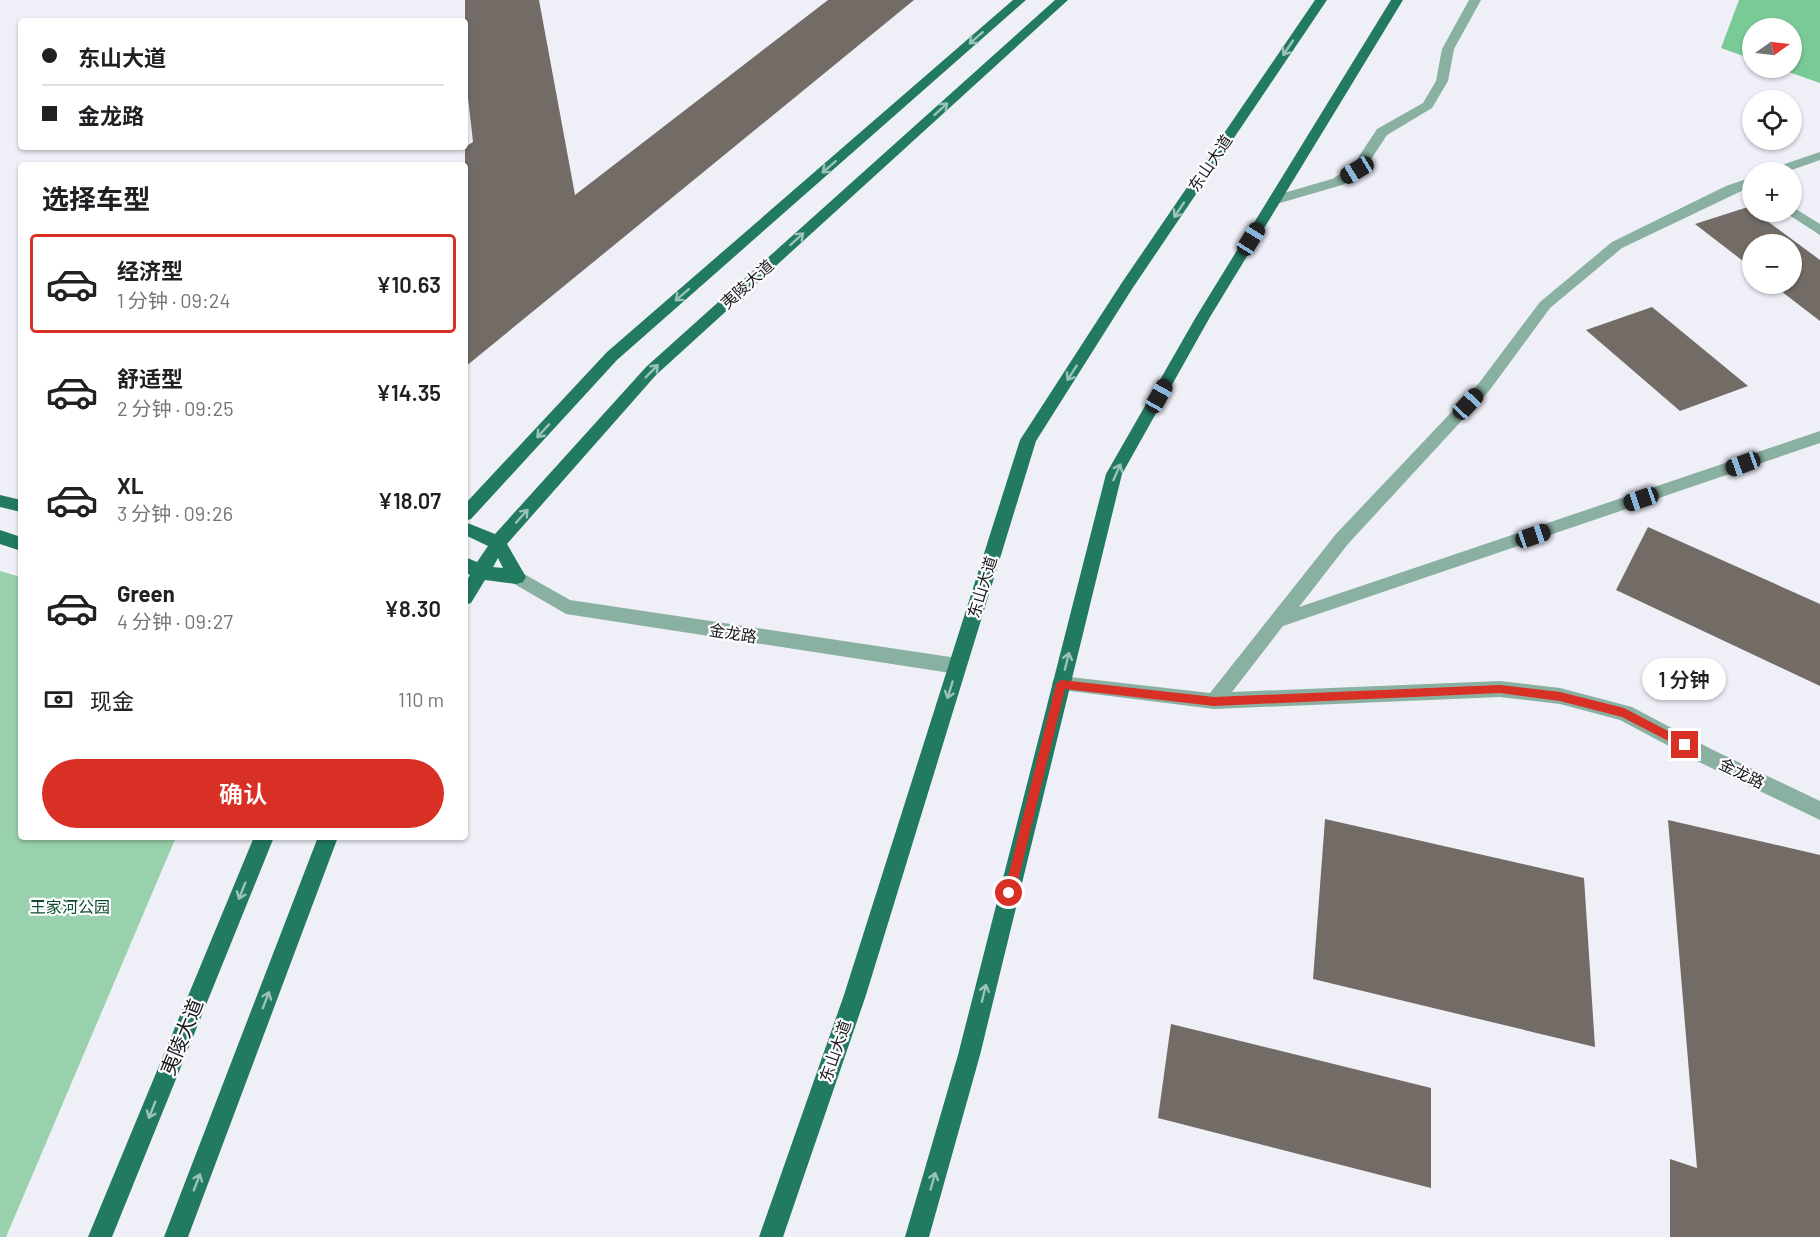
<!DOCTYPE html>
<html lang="zh">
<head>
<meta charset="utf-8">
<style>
	:root { --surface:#fff; --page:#f2f2f2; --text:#202124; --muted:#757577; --line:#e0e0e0; --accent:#d93025 }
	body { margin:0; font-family:Barlow,"Noto Sans SC",sans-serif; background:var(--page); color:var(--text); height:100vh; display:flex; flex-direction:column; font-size:22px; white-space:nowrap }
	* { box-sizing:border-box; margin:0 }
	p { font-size:20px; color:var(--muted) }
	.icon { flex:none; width:33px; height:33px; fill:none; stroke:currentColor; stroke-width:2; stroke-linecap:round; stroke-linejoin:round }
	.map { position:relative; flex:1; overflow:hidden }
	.sheet { position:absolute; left:18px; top:162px; width:450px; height:678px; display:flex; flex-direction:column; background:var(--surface); border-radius:6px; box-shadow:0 2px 4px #0004 }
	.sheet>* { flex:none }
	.banner { position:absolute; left:18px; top:18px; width:450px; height:132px; border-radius:6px; box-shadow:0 2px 4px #0004; display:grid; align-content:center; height:132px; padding:0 24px; background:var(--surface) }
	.needle { width:39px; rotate:76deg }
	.tools { position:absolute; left:1742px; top:18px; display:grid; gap:12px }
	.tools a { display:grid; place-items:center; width:60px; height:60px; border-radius:50%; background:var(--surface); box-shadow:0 2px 4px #0004; font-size:30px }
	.end { position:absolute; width:27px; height:27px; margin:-14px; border:8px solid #d93025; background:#fff; box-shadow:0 0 0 3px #fff }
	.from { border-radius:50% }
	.bubble { position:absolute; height:42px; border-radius:21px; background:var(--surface); box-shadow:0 2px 4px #0004; font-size:20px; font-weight:600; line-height:42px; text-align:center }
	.car { position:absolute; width:18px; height:36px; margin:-18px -9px; border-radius:8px; box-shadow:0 0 4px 2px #0007; background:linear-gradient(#222 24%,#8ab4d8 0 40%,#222 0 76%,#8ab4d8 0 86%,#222 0) }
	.banner b { display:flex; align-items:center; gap:21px; height:57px; font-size:22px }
	.banner b+b { border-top:2px solid var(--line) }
	.banner i { width:15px; height:15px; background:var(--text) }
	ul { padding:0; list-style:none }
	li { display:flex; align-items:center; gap:18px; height:99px; margin:0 12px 9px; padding:0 12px; border:3px solid transparent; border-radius:6px }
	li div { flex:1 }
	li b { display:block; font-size:22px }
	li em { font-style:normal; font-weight:600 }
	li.active { border-color:var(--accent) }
	li>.icon { width:54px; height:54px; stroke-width:1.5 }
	h2 { padding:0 24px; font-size:27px; line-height:72px }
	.pay { display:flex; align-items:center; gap:15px; height:66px; padding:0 24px; font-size:22px }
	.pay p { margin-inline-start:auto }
	.primary-button { display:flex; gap:12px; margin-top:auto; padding:12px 24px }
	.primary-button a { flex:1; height:69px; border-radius:36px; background:var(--accent); color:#fff; font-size:24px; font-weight:600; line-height:69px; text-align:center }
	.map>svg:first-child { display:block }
	.green { fill:#99d1ac }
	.forest { fill:#7aca97 }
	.building { fill:#726b66 }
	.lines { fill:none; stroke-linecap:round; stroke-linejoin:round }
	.minor { fill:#89b0a1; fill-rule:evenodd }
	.major { fill:#227a61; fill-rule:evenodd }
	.oneway { stroke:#9ac2b8 }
	.route { fill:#d93025 }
	.labels { text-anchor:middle; stroke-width:4.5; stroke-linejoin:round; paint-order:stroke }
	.street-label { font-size:16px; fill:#18191b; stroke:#fdfdff }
	.park-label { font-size:16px; fill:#0d4b2b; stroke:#fdfdff }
	.near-street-label { font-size:20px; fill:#18191b; stroke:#fdfdff }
</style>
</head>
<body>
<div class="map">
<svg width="1820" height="1237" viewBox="0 0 1820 1237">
	<rect width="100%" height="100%" fill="#eeeff7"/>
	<path class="green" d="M 0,571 L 21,577 L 21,837 L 176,837 L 6,1237 L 0,1237 Z"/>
	<path class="forest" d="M 1739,0 L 1820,0 L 1820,83 L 1777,68 L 1791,68 L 1791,28 L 1752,28 L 1752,59 L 1721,48 Z"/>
	<path class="building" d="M 465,0 L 539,0 L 575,195 L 828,0 L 914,0 L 465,367 L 465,147 L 473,142 L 465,71 Z
		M 1748,207 L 1820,260 L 1820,321 L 1772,284 L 1791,284 L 1791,244 L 1752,244 L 1752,268 L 1695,224 Z
		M 1652,307 L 1748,386 L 1680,411 L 1586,330 Z
		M 1648,527 L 1820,604 L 1820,686 L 1616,590 Z
		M 1325,819 L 1584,878 L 1595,1047 L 1313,979 Z
		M 1668,820 L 1820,855 L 1820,1237 L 1670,1237 L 1670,1159 L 1697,1168 Z
		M 1171,1024 L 1431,1088 L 1431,1188 L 1158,1118 Z"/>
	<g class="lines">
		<path class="minor" d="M 1469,0 L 1481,0 L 1454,49 L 1448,81 L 1432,108 L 1387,135 L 1362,173 L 1342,185 L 1280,203 L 1270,203 L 1268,200 L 1270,197 L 1332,179 L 1352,167 L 1377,129 L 1423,103 L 1436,81 L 1442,49 Z
			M 1820,152 L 1820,160 L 1786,172 L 1768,172 L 1770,169 Z
			M 1752,177 L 1752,186 L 1622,248 L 1550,308 L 1489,391 L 1348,544 L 1299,607 L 1820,431 L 1820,443 L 1283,626 L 1232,692 L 1500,681 L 1560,688 L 1632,707 L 1713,750 L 1820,801 L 1820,820 L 1699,762 L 1620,720 L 1560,704 L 1500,697 L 1214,709 L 1054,689 L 1052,684 L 1054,679 L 1061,676 L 1210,693 L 1336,534 L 1479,383 L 1540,302 L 1612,242 L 1726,186 Z
			M 1791,206 L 1820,224 L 1820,235 L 1786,213 L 1791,212 Z
			M 517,570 L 570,600 L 957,658 L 964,661 L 966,666 L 964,671 L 957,674 L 566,614 L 511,582 L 508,577 L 511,572 Z"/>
		<path class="major" d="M 1013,0 L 1026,0 L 617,360 L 471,519 L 465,521 L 465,504 L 607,352 Z
			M 1055,0 L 1068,0 L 656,375 L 507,544 L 526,577 L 523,582 L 517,584 L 485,580 L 471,603 L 465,605 L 465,583 L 470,575 L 465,572 L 465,557 L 477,562 L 488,546 L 465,535 L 465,522 L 495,534 L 646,367 ZM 498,558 L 503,568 L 493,567 Z
			M 1315,0 L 1327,0 L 1132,289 L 1036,441 L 866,995 L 783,1237 L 759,1237 L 844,995 L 1020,440 L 1121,284 Z
			M 1391,0 L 1403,0 L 1210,317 L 1122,474 L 980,1055 L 929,1237 L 905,1237 L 958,1055 L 1106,474 L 1196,317 Z
			M 0,495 L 21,500 L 21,512 L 0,507 Z
			M 0,530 L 21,537 L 21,551 L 0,544 Z
			M 254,837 L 274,837 L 112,1237 L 88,1237 Z
			M 318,837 L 338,837 L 188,1237 L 164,1237 Z"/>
	</g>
	<defs><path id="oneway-shaft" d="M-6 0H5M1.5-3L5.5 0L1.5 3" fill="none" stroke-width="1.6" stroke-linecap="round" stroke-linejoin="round" transform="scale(1.5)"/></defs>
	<g class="oneway">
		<use href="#oneway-shaft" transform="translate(976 38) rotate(139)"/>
		<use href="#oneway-shaft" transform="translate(1288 48) rotate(124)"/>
		<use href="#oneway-shaft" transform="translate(941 109) rotate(-42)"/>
		<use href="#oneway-shaft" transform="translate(829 167) rotate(139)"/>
		<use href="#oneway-shaft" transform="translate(1179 210) rotate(124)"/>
		<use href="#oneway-shaft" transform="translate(797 239) rotate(-42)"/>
		<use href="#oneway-shaft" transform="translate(682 295) rotate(139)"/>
		<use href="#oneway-shaft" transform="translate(652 371) rotate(-45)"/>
		<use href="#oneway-shaft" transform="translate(1072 373) rotate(123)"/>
		<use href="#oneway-shaft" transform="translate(543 431) rotate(133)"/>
		<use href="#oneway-shaft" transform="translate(1117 472) rotate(-66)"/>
		<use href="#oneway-shaft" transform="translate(522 516) rotate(-48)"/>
		<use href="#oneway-shaft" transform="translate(1067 661) rotate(-76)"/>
		<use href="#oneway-shaft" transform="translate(950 690) rotate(107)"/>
		<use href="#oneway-shaft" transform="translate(242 891) rotate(112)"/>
		<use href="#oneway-shaft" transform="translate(984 993) rotate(-76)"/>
		<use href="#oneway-shaft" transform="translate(266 1000) rotate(-69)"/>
		<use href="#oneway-shaft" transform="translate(152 1110) rotate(112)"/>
		<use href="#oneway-shaft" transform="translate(933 1181) rotate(-74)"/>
		<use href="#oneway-shaft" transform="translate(197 1182) rotate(-69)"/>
	</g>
	<path class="route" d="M 1061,680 L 1214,697 L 1500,685 L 1560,692 L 1624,708 L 1689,742 L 1691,745 L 1689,748 L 1682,748 L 1622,717 L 1560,701 L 1500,693 L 1214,706 L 1065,689 L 1015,893 L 1009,898 L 1004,893 L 1056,684 Z"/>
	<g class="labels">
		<g class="street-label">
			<text transform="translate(1210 163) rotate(-56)" y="6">东山大道</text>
			<text transform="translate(747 284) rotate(-42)" y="6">夷陵大道</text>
			<text transform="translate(982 587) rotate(-73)" y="6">东山大道</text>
			<text transform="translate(733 633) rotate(9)" y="6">金龙路</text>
			<text transform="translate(1742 773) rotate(26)" y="6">金龙路</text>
			<text transform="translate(835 1051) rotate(-71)" y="6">东山大道</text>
		</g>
		<g class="park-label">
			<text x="70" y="913">王家河公园</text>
		</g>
		<g class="near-street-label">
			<text transform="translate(182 1037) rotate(-68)" y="7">夷陵大道</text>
		</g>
	</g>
</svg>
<div class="tools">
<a><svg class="needle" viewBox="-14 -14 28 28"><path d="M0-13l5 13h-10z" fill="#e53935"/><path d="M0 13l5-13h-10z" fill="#757577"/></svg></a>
<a><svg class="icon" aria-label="locate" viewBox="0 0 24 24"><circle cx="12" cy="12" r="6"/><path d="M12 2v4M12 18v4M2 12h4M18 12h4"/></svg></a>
<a>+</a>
<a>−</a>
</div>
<i class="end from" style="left:1009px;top:893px"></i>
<i class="end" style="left:1685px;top:745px"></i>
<div class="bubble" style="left:1642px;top:658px;width:84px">1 分钟</div>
<i class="car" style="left:1357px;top:170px;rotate:239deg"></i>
<i class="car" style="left:1251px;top:239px;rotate:32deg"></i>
<i class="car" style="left:1159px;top:396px;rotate:29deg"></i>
<i class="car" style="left:1468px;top:404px;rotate:43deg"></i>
<i class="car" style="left:1743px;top:464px;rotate:250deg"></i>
<i class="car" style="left:1641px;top:499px;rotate:251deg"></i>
<i class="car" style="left:1533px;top:536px;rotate:71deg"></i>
<div class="banner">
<b><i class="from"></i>东山大道</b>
<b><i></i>金龙路</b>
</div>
<section class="sheet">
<h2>选择车型</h2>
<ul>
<li class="active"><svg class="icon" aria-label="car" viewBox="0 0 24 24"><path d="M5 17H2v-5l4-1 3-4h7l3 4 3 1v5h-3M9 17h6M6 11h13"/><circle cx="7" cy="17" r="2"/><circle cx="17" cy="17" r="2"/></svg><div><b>经济型</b><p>1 分钟 · 09:24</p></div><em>¥10.63</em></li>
<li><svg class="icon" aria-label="car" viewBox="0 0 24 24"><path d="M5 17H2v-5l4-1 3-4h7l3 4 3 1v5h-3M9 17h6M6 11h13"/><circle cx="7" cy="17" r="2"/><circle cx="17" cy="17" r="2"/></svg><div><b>舒适型</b><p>2 分钟 · 09:25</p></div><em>¥14.35</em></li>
<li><svg class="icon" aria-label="car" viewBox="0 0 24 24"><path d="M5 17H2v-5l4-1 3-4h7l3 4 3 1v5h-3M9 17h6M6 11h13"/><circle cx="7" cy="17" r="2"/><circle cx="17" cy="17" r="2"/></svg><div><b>XL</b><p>3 分钟 · 09:26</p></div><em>¥18.07</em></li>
<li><svg class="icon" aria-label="car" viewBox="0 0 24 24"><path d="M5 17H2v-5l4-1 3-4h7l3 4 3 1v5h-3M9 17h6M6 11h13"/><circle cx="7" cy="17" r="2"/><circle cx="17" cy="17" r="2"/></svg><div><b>Green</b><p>4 分钟 · 09:27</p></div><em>¥8.30</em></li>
</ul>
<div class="pay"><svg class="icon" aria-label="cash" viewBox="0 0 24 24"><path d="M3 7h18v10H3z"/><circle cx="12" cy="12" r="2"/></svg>现金<p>110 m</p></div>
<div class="primary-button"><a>确认</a></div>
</section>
</div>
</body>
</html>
